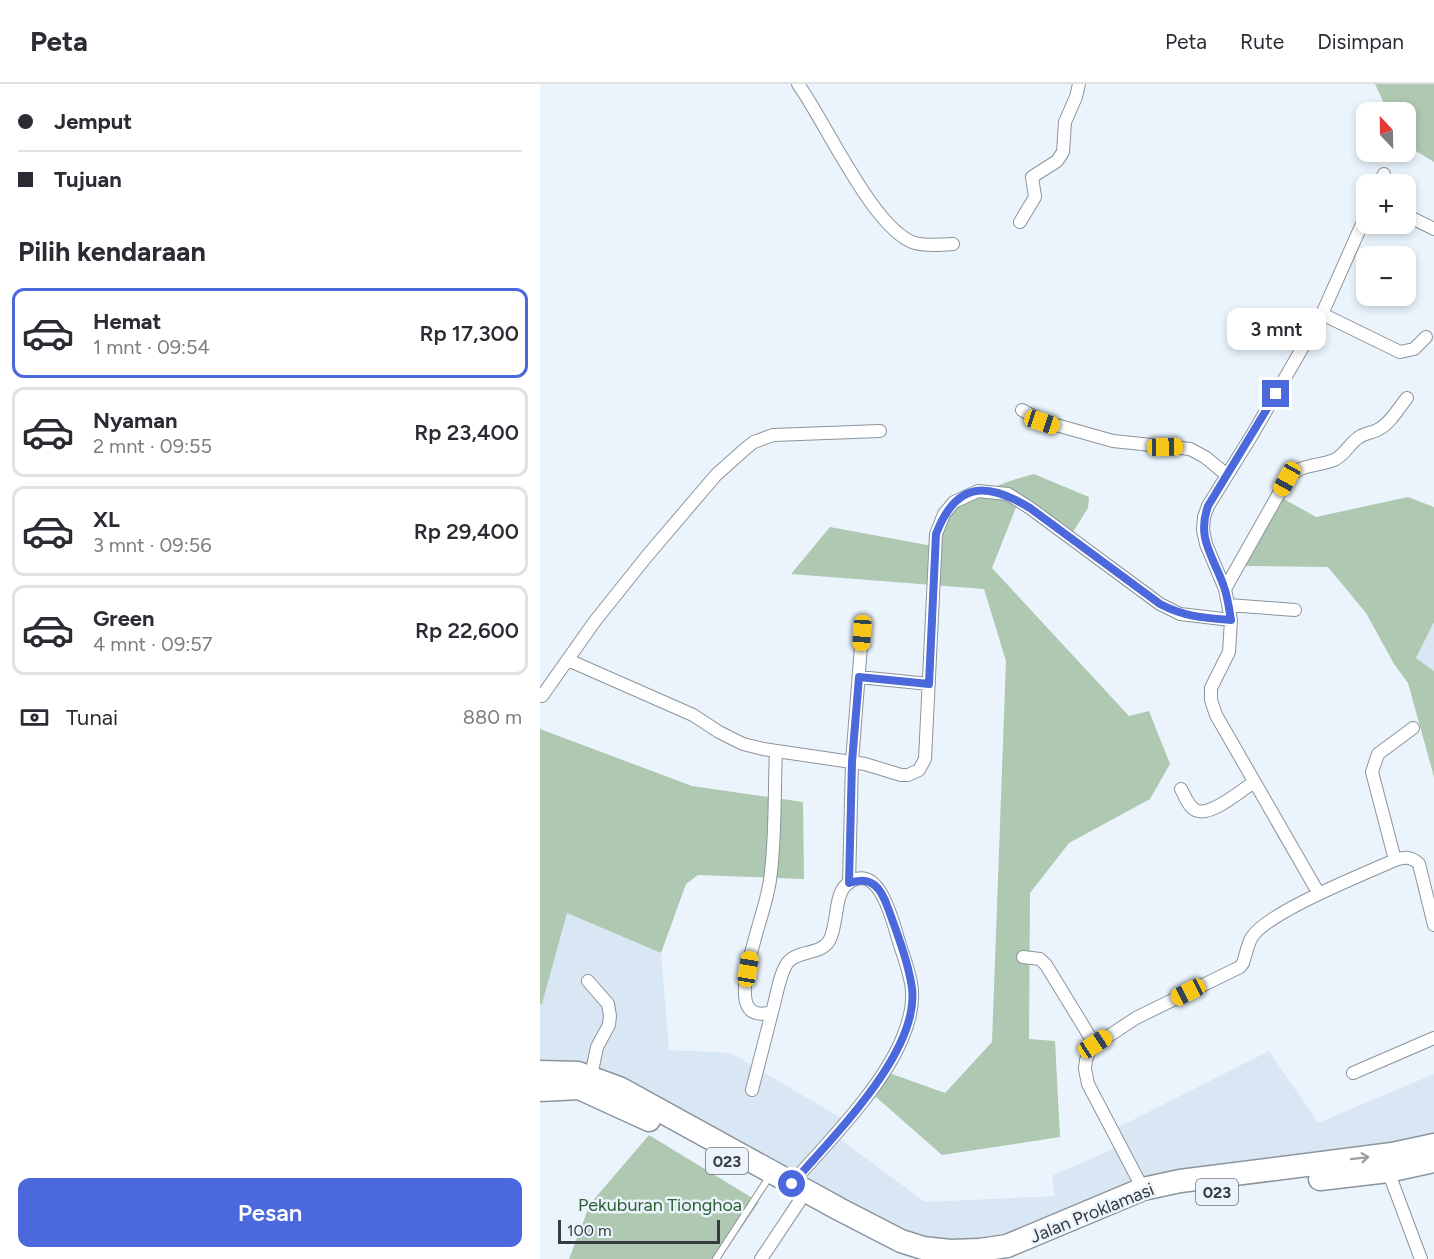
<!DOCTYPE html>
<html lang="id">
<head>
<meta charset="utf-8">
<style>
	:root { --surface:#fff; --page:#f7f7f7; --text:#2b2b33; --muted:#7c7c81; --line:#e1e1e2; --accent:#4b68dc }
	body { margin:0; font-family:Figtree,sans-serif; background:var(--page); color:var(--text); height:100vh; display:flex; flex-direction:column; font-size:22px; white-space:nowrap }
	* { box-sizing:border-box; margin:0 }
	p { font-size:20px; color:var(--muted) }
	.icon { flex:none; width:33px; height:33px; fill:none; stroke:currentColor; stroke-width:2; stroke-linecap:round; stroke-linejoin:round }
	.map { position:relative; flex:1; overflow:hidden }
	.drawer { display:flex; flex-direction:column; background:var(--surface); width:540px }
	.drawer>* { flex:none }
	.top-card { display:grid; align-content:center; height:132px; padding:0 18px; background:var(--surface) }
	.needle { width:39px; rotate:338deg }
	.controls { position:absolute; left:816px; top:18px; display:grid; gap:12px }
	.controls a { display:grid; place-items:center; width:60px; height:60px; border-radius:12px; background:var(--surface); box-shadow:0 3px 9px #0003; font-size:30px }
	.scale { position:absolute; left:18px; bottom:15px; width:162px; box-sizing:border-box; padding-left:6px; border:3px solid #383b3e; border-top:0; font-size:16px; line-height:21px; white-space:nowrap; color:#383b3e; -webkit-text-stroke:4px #ebf4fc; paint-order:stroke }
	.end { position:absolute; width:27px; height:27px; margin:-14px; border:8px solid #4b68dc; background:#fff; box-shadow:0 0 0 3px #fff }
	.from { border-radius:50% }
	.bubble { position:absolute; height:42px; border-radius:12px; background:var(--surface); box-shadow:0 3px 9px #0003; font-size:20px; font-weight:600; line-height:42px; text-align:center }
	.car { position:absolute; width:18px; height:36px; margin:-18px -9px; border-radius:8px; box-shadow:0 0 4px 2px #0007; background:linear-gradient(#f5c518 24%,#345 0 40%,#f5c518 0 76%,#345 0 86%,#f5c518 0) }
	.top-card b { display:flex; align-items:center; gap:21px; height:57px; font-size:22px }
	.top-card b+b { border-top:2px solid var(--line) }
	.top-card i { width:15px; height:15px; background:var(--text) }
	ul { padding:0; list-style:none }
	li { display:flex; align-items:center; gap:18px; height:90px; margin:0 12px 9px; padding:0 6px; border:3px solid var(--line); border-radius:12px }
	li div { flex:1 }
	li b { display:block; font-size:22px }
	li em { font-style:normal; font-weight:600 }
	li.on { border-color:var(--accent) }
	li>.icon { width:54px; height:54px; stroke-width:1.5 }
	h2 { padding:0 18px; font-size:27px; line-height:72px }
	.pay { display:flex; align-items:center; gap:15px; height:66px; padding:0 18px; font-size:22px }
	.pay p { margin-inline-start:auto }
	.cta { display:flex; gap:12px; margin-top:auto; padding:12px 18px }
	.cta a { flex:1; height:69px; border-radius:12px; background:var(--accent); color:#fff; font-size:24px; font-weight:600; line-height:69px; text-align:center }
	header { display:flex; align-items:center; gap:36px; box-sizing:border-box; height:84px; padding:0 30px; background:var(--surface); border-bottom:2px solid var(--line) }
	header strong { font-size:28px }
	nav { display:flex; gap:33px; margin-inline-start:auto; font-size:21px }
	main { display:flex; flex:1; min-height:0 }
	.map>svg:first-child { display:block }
	.built { fill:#d8e7f3 }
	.green { fill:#afc8b1 }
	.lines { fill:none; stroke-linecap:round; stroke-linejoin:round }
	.lane-casing { stroke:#8c949b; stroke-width:8 }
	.street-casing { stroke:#8c949b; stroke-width:14 }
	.highway-casing { stroke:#8c949b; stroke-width:25 }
	.lane { stroke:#fff; stroke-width:6 }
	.street { stroke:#fff; stroke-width:12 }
	.highway { stroke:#fff; stroke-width:22 }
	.oneway { stroke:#9c9d9e }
	.route { stroke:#4b68dc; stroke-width:8 }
	.labels { text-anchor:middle; stroke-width:5; stroke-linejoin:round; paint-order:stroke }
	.shield { fill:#ebf4fc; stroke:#6e7277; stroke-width:1.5 }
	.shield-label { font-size:16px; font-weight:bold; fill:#383b3e }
	.park-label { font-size:18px; fill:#2c6134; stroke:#ebf4fc }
	.street-label { font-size:18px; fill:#383b3e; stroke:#ebf4fc }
</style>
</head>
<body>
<header>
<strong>Peta</strong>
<nav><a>Peta</a><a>Rute</a><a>Disimpan</a></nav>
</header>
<main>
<section class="drawer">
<div class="top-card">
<b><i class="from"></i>Jemput</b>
<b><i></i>Tujuan</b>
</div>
<h2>Pilih kendaraan</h2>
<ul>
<li class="on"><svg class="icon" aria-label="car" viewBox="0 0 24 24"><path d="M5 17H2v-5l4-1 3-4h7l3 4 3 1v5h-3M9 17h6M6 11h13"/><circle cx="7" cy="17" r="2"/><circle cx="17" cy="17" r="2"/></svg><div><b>Hemat</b><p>1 mnt · 09:54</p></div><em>Rp 17,300</em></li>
<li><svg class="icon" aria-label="car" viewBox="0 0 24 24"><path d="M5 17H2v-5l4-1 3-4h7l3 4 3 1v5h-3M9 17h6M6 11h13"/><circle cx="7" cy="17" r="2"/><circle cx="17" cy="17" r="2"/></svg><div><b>Nyaman</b><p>2 mnt · 09:55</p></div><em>Rp 23,400</em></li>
<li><svg class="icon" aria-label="car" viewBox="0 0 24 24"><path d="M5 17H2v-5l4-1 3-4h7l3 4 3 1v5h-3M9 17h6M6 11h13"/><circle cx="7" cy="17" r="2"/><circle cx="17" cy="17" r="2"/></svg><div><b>XL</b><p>3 mnt · 09:56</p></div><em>Rp 29,400</em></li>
<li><svg class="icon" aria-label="car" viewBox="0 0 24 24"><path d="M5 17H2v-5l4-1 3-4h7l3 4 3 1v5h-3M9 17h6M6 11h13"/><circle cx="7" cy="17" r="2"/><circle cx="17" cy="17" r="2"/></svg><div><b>Green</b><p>4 mnt · 09:57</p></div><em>Rp 22,600</em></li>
</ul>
<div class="pay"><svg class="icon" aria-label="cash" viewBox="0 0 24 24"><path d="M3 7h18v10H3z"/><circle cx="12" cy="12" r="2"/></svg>Tunai<p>880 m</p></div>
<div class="cta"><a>Pesan</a></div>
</section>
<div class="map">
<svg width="894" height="1175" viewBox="0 0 894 1175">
	<rect width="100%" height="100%" fill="#ebf4fc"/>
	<path class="built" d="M 894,538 L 894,587 L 876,574 Z
		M 27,829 L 121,869 L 129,966 L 191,969 L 303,1035 L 292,1049 L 385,1118 L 515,1112 L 512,1092 L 578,1063 L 571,1047 L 729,967 L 778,1039 L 894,990 L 894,1056 L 601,1100 L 439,1162 L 362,1152 L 0,983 L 0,920 L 2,919 Z"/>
	<path class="green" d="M 835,0 L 894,0 L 894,78 L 866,61 L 866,28 L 848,28 Z
		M 494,390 L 549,413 L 548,424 L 528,456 L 477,421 L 452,484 L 589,632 L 609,627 L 630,680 L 610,715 L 529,759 L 490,809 L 489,955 L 515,957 L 520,1053 L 402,1071 L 328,1006 L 352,990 L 405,1009 L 452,958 L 466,577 L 444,505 L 251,490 L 290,443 L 398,463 C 401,454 402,440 407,432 C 418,413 474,395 494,390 Z
		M 868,413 L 894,423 L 894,538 L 876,574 L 894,587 L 894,693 L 868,599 L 854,580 L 826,529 L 788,483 L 701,482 L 742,414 L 776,433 Z
		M 0,645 L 152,702 L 263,718 L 264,795 L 158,791 L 146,800 L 121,869 L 27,829 L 2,920 L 0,920 Z
		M 109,1051 L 219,1118 L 180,1175 L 29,1175 L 50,1120 Z"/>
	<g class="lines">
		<defs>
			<path id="lane" d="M 176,1175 L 226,1098"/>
			<path id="street" d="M 258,0 C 285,37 334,147 375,159 C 387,162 400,161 413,160
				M 840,100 L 844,90
				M 866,131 L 894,145
				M 480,138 L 495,113 L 492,93 L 517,77 L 523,68 L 525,38 L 536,13 L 539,0
				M 782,230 L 860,268 L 874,265 L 886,253
				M 482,326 L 502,337 L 573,357 L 650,365 L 665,373 L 687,391
				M 685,505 L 747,395 C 761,379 776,383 794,376 C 804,372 809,360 818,354 C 824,349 833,349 839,345 C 851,339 859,323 867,314
				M 688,521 L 755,526
				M 28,576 L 153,631 L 179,648 L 203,660 L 223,665 L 325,680 L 361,691 L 368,691 L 379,686 L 385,675 L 396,450 L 404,430 L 414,418 L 438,407 L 468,410 L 490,424 L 620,520 L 640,530 L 691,536
				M 319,593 L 389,600
				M 2,612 L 55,537 L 107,472 L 176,391 L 205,365 L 214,358 L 233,351 L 340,347
				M 236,667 C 234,710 236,753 230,796 C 227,817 219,838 214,858 C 209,876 202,900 206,918 C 210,931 221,931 232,928 C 236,915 240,886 249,877 C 260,866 280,871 289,857 C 298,842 294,812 306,801 C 339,773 353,839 359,858 C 364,874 371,891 372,907 C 373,923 368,941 362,955 C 341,1005 288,1058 252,1099
				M 641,705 C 645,712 649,725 658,727 C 673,731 702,706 714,698
				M 855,776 L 832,688 L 838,670 L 873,644
				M 309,799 L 312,678 L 322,549
				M 779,810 L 676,631 L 671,616 L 671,604 L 689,568 L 691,536 L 685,505 L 666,460 L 663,446 L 664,433 L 668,422 L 712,351 L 782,230 L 826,131
				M 483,873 L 500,875 L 506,881 L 555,961
				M 48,897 L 68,920 L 70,932 L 69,941 L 57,963 L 51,992
				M 813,989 L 894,954
				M 212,1006 L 232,928
				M 848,1087 L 881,1175
				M 603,1105 L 548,1000 L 545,985 L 546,976 L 549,968 L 555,961 L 596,934 L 700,883 L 703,879 C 706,871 707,861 712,853 C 728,828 824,790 855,776 C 865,773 871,772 879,780 L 894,841
				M 221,1175 L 259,1118"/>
			<path id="highway" d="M 0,988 L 38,989 L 79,1004 L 299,1125 L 361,1157 L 383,1164 L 410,1167 L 440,1166 L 467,1162 L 603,1105 L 640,1097 L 852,1070 L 894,1061
				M 0,1006 L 39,1004 L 109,1036
				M 780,1095 L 848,1087 L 894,1077"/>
		</defs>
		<use href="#lane" class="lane-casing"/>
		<use href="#street" class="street-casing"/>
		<use href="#highway" class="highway-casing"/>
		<use href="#lane" class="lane"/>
		<use href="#street" class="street"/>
		<use href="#highway" class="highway"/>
	</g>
	<defs><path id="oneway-shaft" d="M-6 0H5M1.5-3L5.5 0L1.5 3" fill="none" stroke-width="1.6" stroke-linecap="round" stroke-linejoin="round" transform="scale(1.5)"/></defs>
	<use class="oneway" href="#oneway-shaft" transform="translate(820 1074) rotate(-7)"/>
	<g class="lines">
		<path class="route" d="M 252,1100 C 292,1053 380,968 372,904 C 368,877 357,849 348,824 C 341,804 332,791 309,799 L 312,678 L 319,593 L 389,600 L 396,450 C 416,398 446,397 490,424 L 620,520 C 645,533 664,534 691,536 C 689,525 688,514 684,503 C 674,473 656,455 668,422 L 736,310"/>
	</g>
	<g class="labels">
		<g class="shield">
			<rect x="166" y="1064" width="42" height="26" rx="4.5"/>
			<rect x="656" y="1095" width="42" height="26" rx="4.5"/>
		</g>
		<g class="shield-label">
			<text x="187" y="1083">023</text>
			<text x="677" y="1114">023</text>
		</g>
		<g class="park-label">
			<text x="120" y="1127">Pekuburan Tionghoa</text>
		</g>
		<g class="street-label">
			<text transform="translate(552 1129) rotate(-22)" y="6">Jalan Proklamasi</text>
		</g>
	</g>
</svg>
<div class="controls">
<a><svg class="needle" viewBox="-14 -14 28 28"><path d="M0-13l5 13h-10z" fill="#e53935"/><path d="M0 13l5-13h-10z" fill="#7c7c81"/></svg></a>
<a>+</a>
<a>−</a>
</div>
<div class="scale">100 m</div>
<i class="end from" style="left:252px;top:1100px"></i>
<i class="end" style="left:736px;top:310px"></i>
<div class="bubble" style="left:687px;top:224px;width:99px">3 mnt</div>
<i class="car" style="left:502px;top:338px;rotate:108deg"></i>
<i class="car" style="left:625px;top:363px;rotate:89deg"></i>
<i class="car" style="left:747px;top:395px;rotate:209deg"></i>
<i class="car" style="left:322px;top:549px;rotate:184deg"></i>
<i class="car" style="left:208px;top:885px;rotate:9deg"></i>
<i class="car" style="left:648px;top:908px;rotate:243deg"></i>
<i class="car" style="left:555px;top:960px;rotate:57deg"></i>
</div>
</main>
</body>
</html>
